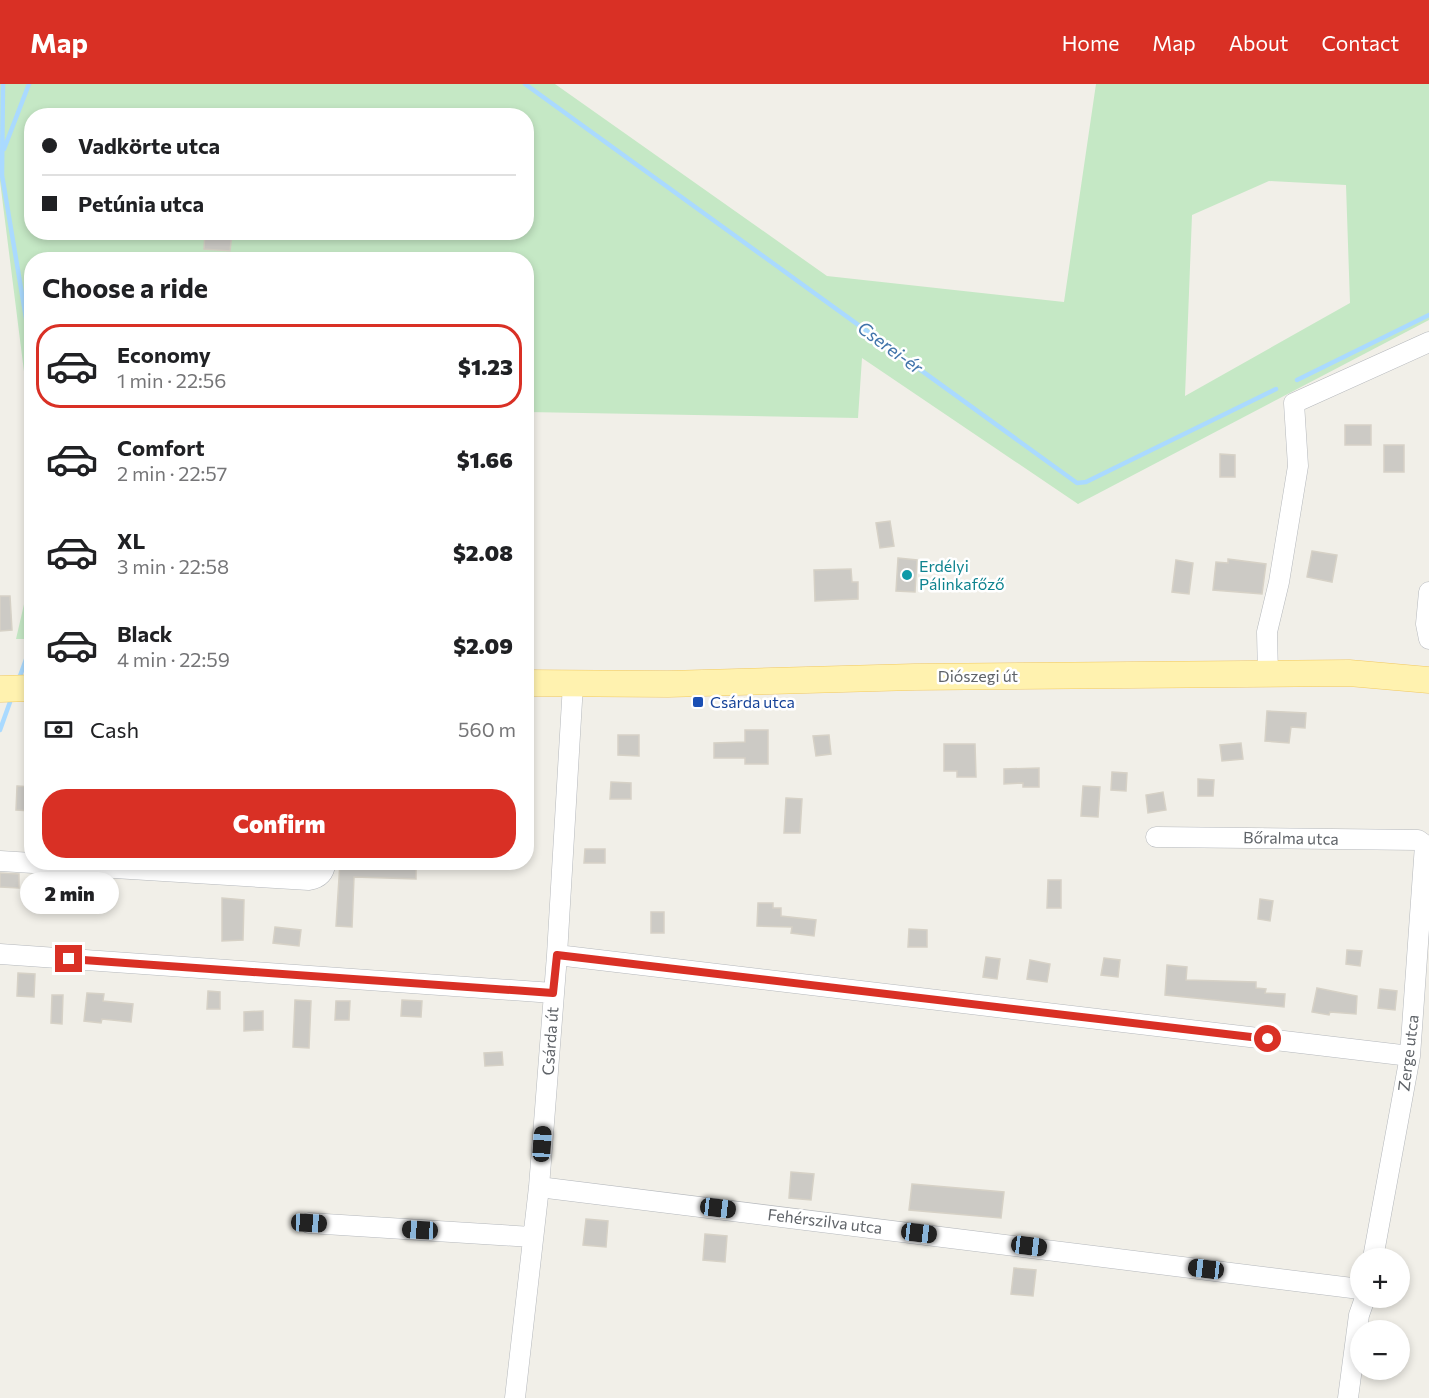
<!DOCTYPE html>
<html lang="en">
<head>
<meta charset="utf-8">
<style>
	:root { --surface:#fff; --page:#f6f6f6; --text:#202124; --muted:#757577; --line:#e0e0e0; --accent:#d93025 }
	body { margin:0; font-family:Commissioner,sans-serif; background:var(--page); color:var(--text); height:100vh; display:flex; flex-direction:column; font-size:22px; white-space:nowrap }
	* { box-sizing:border-box; margin:0 }
	p { font-size:20px; color:var(--muted) }
	.icon { flex:none; width:33px; height:33px; fill:none; stroke:currentColor; stroke-width:2; stroke-linecap:round; stroke-linejoin:round }
	.map { position:relative; flex:1; overflow:hidden }
	.drawer { position:absolute; left:24px; top:168px; width:510px; height:618px; display:flex; flex-direction:column; background:var(--surface); border-radius:24px; box-shadow:0 3px 9px #0003 }
	.drawer>* { flex:none }
	.guide { position:absolute; left:24px; top:24px; width:510px; height:132px; border-radius:24px; box-shadow:0 3px 9px #0003; display:grid; align-content:center; height:132px; padding:0 18px; background:var(--surface) }
	.controls { position:absolute; left:1350px; top:1164px; display:grid; gap:12px }
	.controls a { display:grid; place-items:center; width:60px; height:60px; border-radius:50%; background:var(--surface); box-shadow:0 3px 9px #0003; font-size:30px }
	.end { position:absolute; width:27px; height:27px; margin:-14px; border:8px solid #d93025; background:#fff; box-shadow:0 0 0 3px #fff }
	.from { border-radius:50% }
	.bubble { position:absolute; height:42px; border-radius:21px; background:var(--surface); box-shadow:0 3px 9px #0003; font-size:20px; font-weight:800; line-height:42px; text-align:center }
	.car { position:absolute; width:18px; height:36px; margin:-18px -9px; border-radius:8px; box-shadow:0 0 4px 2px #0007; background:linear-gradient(#222 24%,#8ab4d8 0 40%,#222 0 76%,#8ab4d8 0 86%,#222 0) }
	.guide b { display:flex; align-items:center; gap:21px; height:57px; font-size:22px }
	.guide b+b { border-top:2px solid var(--line) }
	.guide i { width:15px; height:15px; background:var(--text) }
	ul { padding:0; list-style:none }
	li { display:flex; align-items:center; gap:18px; height:84px; margin:0 12px 9px; padding:0 6px; border:3px solid transparent; border-radius:24px }
	li div { flex:1 }
	li b { display:block; font-size:22px }
	li em { font-style:normal; font-weight:800 }
	li.selected { border-color:var(--accent) }
	li>.icon { width:54px; height:54px; stroke-width:1.5 }
	h2 { padding:0 18px; font-size:27px; line-height:72px }
	.pay { display:flex; align-items:center; gap:15px; height:66px; padding:0 18px; font-size:22px }
	.pay p { margin-inline-start:auto }
	.cta { display:flex; gap:12px; margin-top:auto; padding:12px 18px }
	.cta a { flex:1; height:69px; border-radius:24px; background:var(--accent); color:#fff; font-size:24px; font-weight:800; line-height:69px; text-align:center }
	header { display:flex; align-items:center; gap:36px; box-sizing:border-box; height:84px; padding:0 30px; background:var(--accent); color:#fff }
	header strong { font-size:28px }
	nav { display:flex; gap:33px; margin-inline-start:auto; font-size:21px }
	.map>svg:first-child { display:block }
	.green { fill:#c5e8c5; fill-rule:evenodd }
	.lines { fill:none; stroke-linecap:round; stroke-linejoin:round }
	.stream { stroke:#aadaff; stroke-width:4.5 }
	.building { fill:#cccac5; stroke:#d6d1c6; stroke-width:1.5 }
	.minor-casing { stroke:#b5b8bc; stroke-width:21 }
	.major-casing { stroke:#f2c960; stroke-width:27 }
	.minor { stroke:#fff; stroke-width:20 }
	.major { stroke:#fff2af; stroke-width:26 }
	.route { stroke:#d93025; stroke-width:8 }
	.culture-dot { fill:#0f9aa8; stroke:#fff; stroke-width:2 }
	.transit-dot { fill:#1a4fb4; stroke:#fff; stroke-width:2 }
	.labels { text-anchor:middle; stroke-width:5; stroke-linejoin:round; paint-order:stroke }
	.culture-label { font-size:16px; fill:#0d838f; stroke:#fff; text-anchor:start }
	.street-label { font-size:16px; fill:#5f6368; stroke:#fff }
	.transit-label { font-size:16px; fill:#164399; stroke:#fff; text-anchor:start }
	.water-label { font-size:18px; font-style:italic; fill:#4174aa; stroke:#fff }
</style>
</head>
<body>
<header>
<strong>Map</strong>
<nav><a>Home</a><a>Map</a><a>About</a><a>Contact</a></nav>
</header>
<div class="map">
<svg width="1429" height="1314" viewBox="0 0 1429 1314">
	<rect width="100%" height="100%" fill="#f1efe8"/>
	<path class="green" d="M 0,0 L 555,0 L 827,192 L 1064,218 L 1096,0 L 1429,0 L 1429,236 L 1078,420 L 862,274 L 858,334 L 527,328 L 526,176 L 32,176 L 31,343 L 0,97 ZM 32,32 L 526,32 L 526,148 L 32,148 ZM 1269,97 L 1346,101 L 1350,219 L 1185,312 L 1192,131 Z
		M 31,490 L 31,555 L 16,555 Z"/>
	<g class="lines">
		<path class="stream" d="M 3,0 L 2,91 L 32,270
			M 525,0 L 1077,399 L 1086,398 L 1276,305
			M 4,65 L 29,0
			M 1297,296 L 1429,231
			M 20,592 L 32,559
			M 0,646 L 10,618"/>
	</g>
	<path class="building" d="M 205,148 L 232,149 L 230,167 L 204,165 Z
		M 1345,341 L 1371,341 L 1371,361 L 1345,361 Z
		M 1384,361 L 1404,361 L 1404,388 L 1384,388 Z
		M 1220,370 L 1235,371 L 1235,393 L 1220,393 Z
		M 890,437 L 894,462 L 880,464 L 876,439 Z
		M 1312,467 L 1337,471 L 1332,498 L 1307,493 Z
		M 898,474 L 917,476 L 915,508 L 896,507 Z
		M 1228,475 L 1266,480 L 1262,510 L 1213,506 L 1216,478 L 1228,479 Z
		M 1176,476 L 1193,479 L 1189,510 L 1172,508 Z
		M 851,485 L 852,498 L 858,498 L 858,515 L 815,517 L 814,486 Z
		M 0,512 L 10,512 L 12,546 L 0,547 Z
		M 1267,627 L 1306,629 L 1305,644 L 1291,643 L 1289,659 L 1265,657 Z
		M 745,646 L 768,646 L 768,680 L 745,680 L 745,674 L 714,674 L 714,659 L 745,658 Z
		M 618,651 L 639,651 L 639,672 L 618,671 Z
		M 829,651 L 831,670 L 816,672 L 813,652 Z
		M 1241,659 L 1243,675 L 1222,677 L 1220,661 Z
		M 944,660 L 975,660 L 976,693 L 957,693 L 957,687 L 944,687 Z
		M 1039,684 L 1039,703 L 1023,703 L 1023,699 L 1004,700 L 1004,685 Z
		M 1112,688 L 1127,689 L 1126,707 L 1111,706 Z
		M 1198,695 L 1214,696 L 1213,712 L 1198,712 Z
		M 611,698 L 631,699 L 631,715 L 610,715 Z
		M 17,702 L 32,703 L 32,727 L 16,726 Z
		M 1083,702 L 1100,703 L 1098,733 L 1081,732 Z
		M 1163,708 L 1166,726 L 1148,729 L 1146,711 Z
		M 786,714 L 802,715 L 800,749 L 784,749 Z
		M 585,765 L 605,765 L 605,779 L 584,779 Z
		M 340,778 L 416,778 L 416,795 L 354,793 L 352,843 L 336,842 Z
		M 0,789 L 19,790 L 19,804 L 0,803 Z
		M 1048,796 L 1061,796 L 1061,824 L 1047,824 Z
		M 222,814 L 244,816 L 243,856 L 222,857 Z
		M 1260,815 L 1273,817 L 1270,837 L 1258,835 Z
		M 758,819 L 773,819 L 773,824 L 781,824 L 781,832 L 816,836 L 814,852 L 791,849 L 792,843 L 757,842 Z
		M 651,828 L 664,828 L 664,849 L 651,849 Z
		M 275,843 L 301,846 L 299,862 L 273,859 Z
		M 909,845 L 927,846 L 927,863 L 908,863 Z
		M 1347,866 L 1362,867 L 1360,882 L 1346,880 Z
		M 986,873 L 1000,875 L 997,895 L 983,893 Z
		M 1104,874 L 1120,876 L 1118,893 L 1101,891 Z
		M 1030,876 L 1050,880 L 1047,898 L 1027,895 Z
		M 1167,881 L 1187,883 L 1186,896 L 1256,898 L 1256,904 L 1266,905 L 1265,909 L 1285,910 L 1284,923 L 1165,911 Z
		M 18,889 L 35,890 L 34,913 L 17,912 Z
		M 1317,904 L 1357,912 L 1356,930 L 1330,928 L 1329,931 L 1312,928 Z
		M 1380,905 L 1397,907 L 1395,926 L 1378,924 Z
		M 208,907 L 220,908 L 220,925 L 207,925 Z
		M 87,909 L 104,910 L 103,917 L 133,920 L 131,938 L 102,935 L 101,939 L 84,937 Z
		M 52,911 L 63,911 L 62,940 L 51,939 Z
		M 295,916 L 311,917 L 309,964 L 293,963 Z
		M 402,916 L 422,917 L 421,933 L 401,932 Z
		M 336,917 L 350,917 L 349,936 L 335,936 Z
		M 263,927 L 263,946 L 244,947 L 244,928 Z
		M 502,968 L 503,981 L 485,982 L 484,969 Z
		M 791,1088 L 814,1090 L 811,1116 L 789,1114 Z
		M 912,1100 L 1004,1108 L 1001,1134 L 909,1126 Z
		M 586,1135 L 608,1137 L 606,1163 L 583,1161 Z
		M 705,1150 L 727,1152 L 725,1178 L 703,1176 Z
		M 1014,1184 L 1036,1186 L 1033,1212 L 1011,1210 Z"/>
	<g class="lines">
		<defs>
			<path id="minor" d="M 1429,508 L 1426,540 L 1429,555
				M 1268,591 L 1267,548 L 1279,498 L 1298,382 L 1294,319 L 1429,258
				M 1156,753 L 1418,756 L 1425,761 L 1410,972 L 1373,1174
				M 0,777 L 309,796 C 320,794 324,789 326,778
				M 0,870 L 553,909
				M 557,871 L 1410,972
				M 539,1103 L 1360,1205
				M 309,1139 L 532,1153
				M 515,1314 L 539,1103 L 557,871 L 573,600
				M 1348,1314 L 1359,1231 L 1365,1214"/>
			<path id="major" d="M 526,599 L 668,600 L 914,593 L 1349,589 L 1429,596
				M 0,605 L 32,604"/>
		</defs>
		<use href="#minor" class="minor-casing"/>
		<use href="#major" class="major-casing"/>
		<use href="#minor" class="minor"/>
		<use href="#major" class="major"/>
	</g>
	<g class="lines">
		<path class="route" d="M 69,875 L 553,909 L 557,871 L 1268,955"/>
	</g>
	<circle class="culture-dot" cx="907" cy="491" r="6"/>
	<rect class="transit-dot" x="692" y="612" width="12" height="12" rx="3"/>
	<g class="labels">
		<g class="culture-label">
			<text x="919" y="488">Erdélyi<tspan x="919" dy="18">Pálinkafőző</tspan></text>
		</g>
		<g class="street-label">
			<text x="978" y="598">Diószegi út</text>
			<text transform="translate(1291 754) rotate(1)" y="6">Bőralma utca</text>
			<text transform="translate(550 957) rotate(-86)" y="6">Csárda út</text>
			<text transform="translate(1408 969) rotate(-83)" y="6">Zerge utca</text>
			<text transform="translate(825 1137) rotate(7)" y="6">Fehérszilva utca</text>
		</g>
		<g class="transit-label">
			<text x="710" y="624">Csárda utca</text>
		</g>
		<g class="water-label">
			<text transform="translate(890 264) rotate(36)" y="6">Cserei-ér</text>
		</g>
	</g>
</svg>
<div class="controls">
<a>+</a>
<a>−</a>
</div>
<i class="end from" style="left:1268px;top:955px"></i>
<i class="end" style="left:69px;top:875px"></i>
<div class="bubble" style="left:20px;top:788px;width:99px">2 min</div>
<i class="car" style="left:542px;top:1060px;rotate:4deg"></i>
<i class="car" style="left:718px;top:1124px;rotate:97deg"></i>
<i class="car" style="left:309px;top:1139px;rotate:93deg"></i>
<i class="car" style="left:420px;top:1146px;rotate:273deg"></i>
<i class="car" style="left:919px;top:1149px;rotate:97deg"></i>
<i class="car" style="left:1029px;top:1162px;rotate:97deg"></i>
<i class="car" style="left:1206px;top:1185px;rotate:277deg"></i>
<div class="guide">
<b><i class="from"></i>Vadkörte utca</b>
<b><i></i>Petúnia utca</b>
</div>
<section class="drawer">
<h2>Choose a ride</h2>
<ul>
<li class="selected"><svg class="icon" aria-label="car" viewBox="0 0 24 24"><path d="M5 17H2v-5l4-1 3-4h7l3 4 3 1v5h-3M9 17h6M6 11h13"/><circle cx="7" cy="17" r="2"/><circle cx="17" cy="17" r="2"/></svg><div><b>Economy</b><p>1 min · 22:56</p></div><em>$1.23</em></li>
<li><svg class="icon" aria-label="car" viewBox="0 0 24 24"><path d="M5 17H2v-5l4-1 3-4h7l3 4 3 1v5h-3M9 17h6M6 11h13"/><circle cx="7" cy="17" r="2"/><circle cx="17" cy="17" r="2"/></svg><div><b>Comfort</b><p>2 min · 22:57</p></div><em>$1.66</em></li>
<li><svg class="icon" aria-label="car" viewBox="0 0 24 24"><path d="M5 17H2v-5l4-1 3-4h7l3 4 3 1v5h-3M9 17h6M6 11h13"/><circle cx="7" cy="17" r="2"/><circle cx="17" cy="17" r="2"/></svg><div><b>XL</b><p>3 min · 22:58</p></div><em>$2.08</em></li>
<li><svg class="icon" aria-label="car" viewBox="0 0 24 24"><path d="M5 17H2v-5l4-1 3-4h7l3 4 3 1v5h-3M9 17h6M6 11h13"/><circle cx="7" cy="17" r="2"/><circle cx="17" cy="17" r="2"/></svg><div><b>Black</b><p>4 min · 22:59</p></div><em>$2.09</em></li>
</ul>
<div class="pay"><svg class="icon" aria-label="cash" viewBox="0 0 24 24"><path d="M3 7h18v10H3z"/><circle cx="12" cy="12" r="2"/></svg>Cash<p>560 m</p></div>
<div class="cta"><a>Confirm</a></div>
</section>
</div>
</body>
</html>
